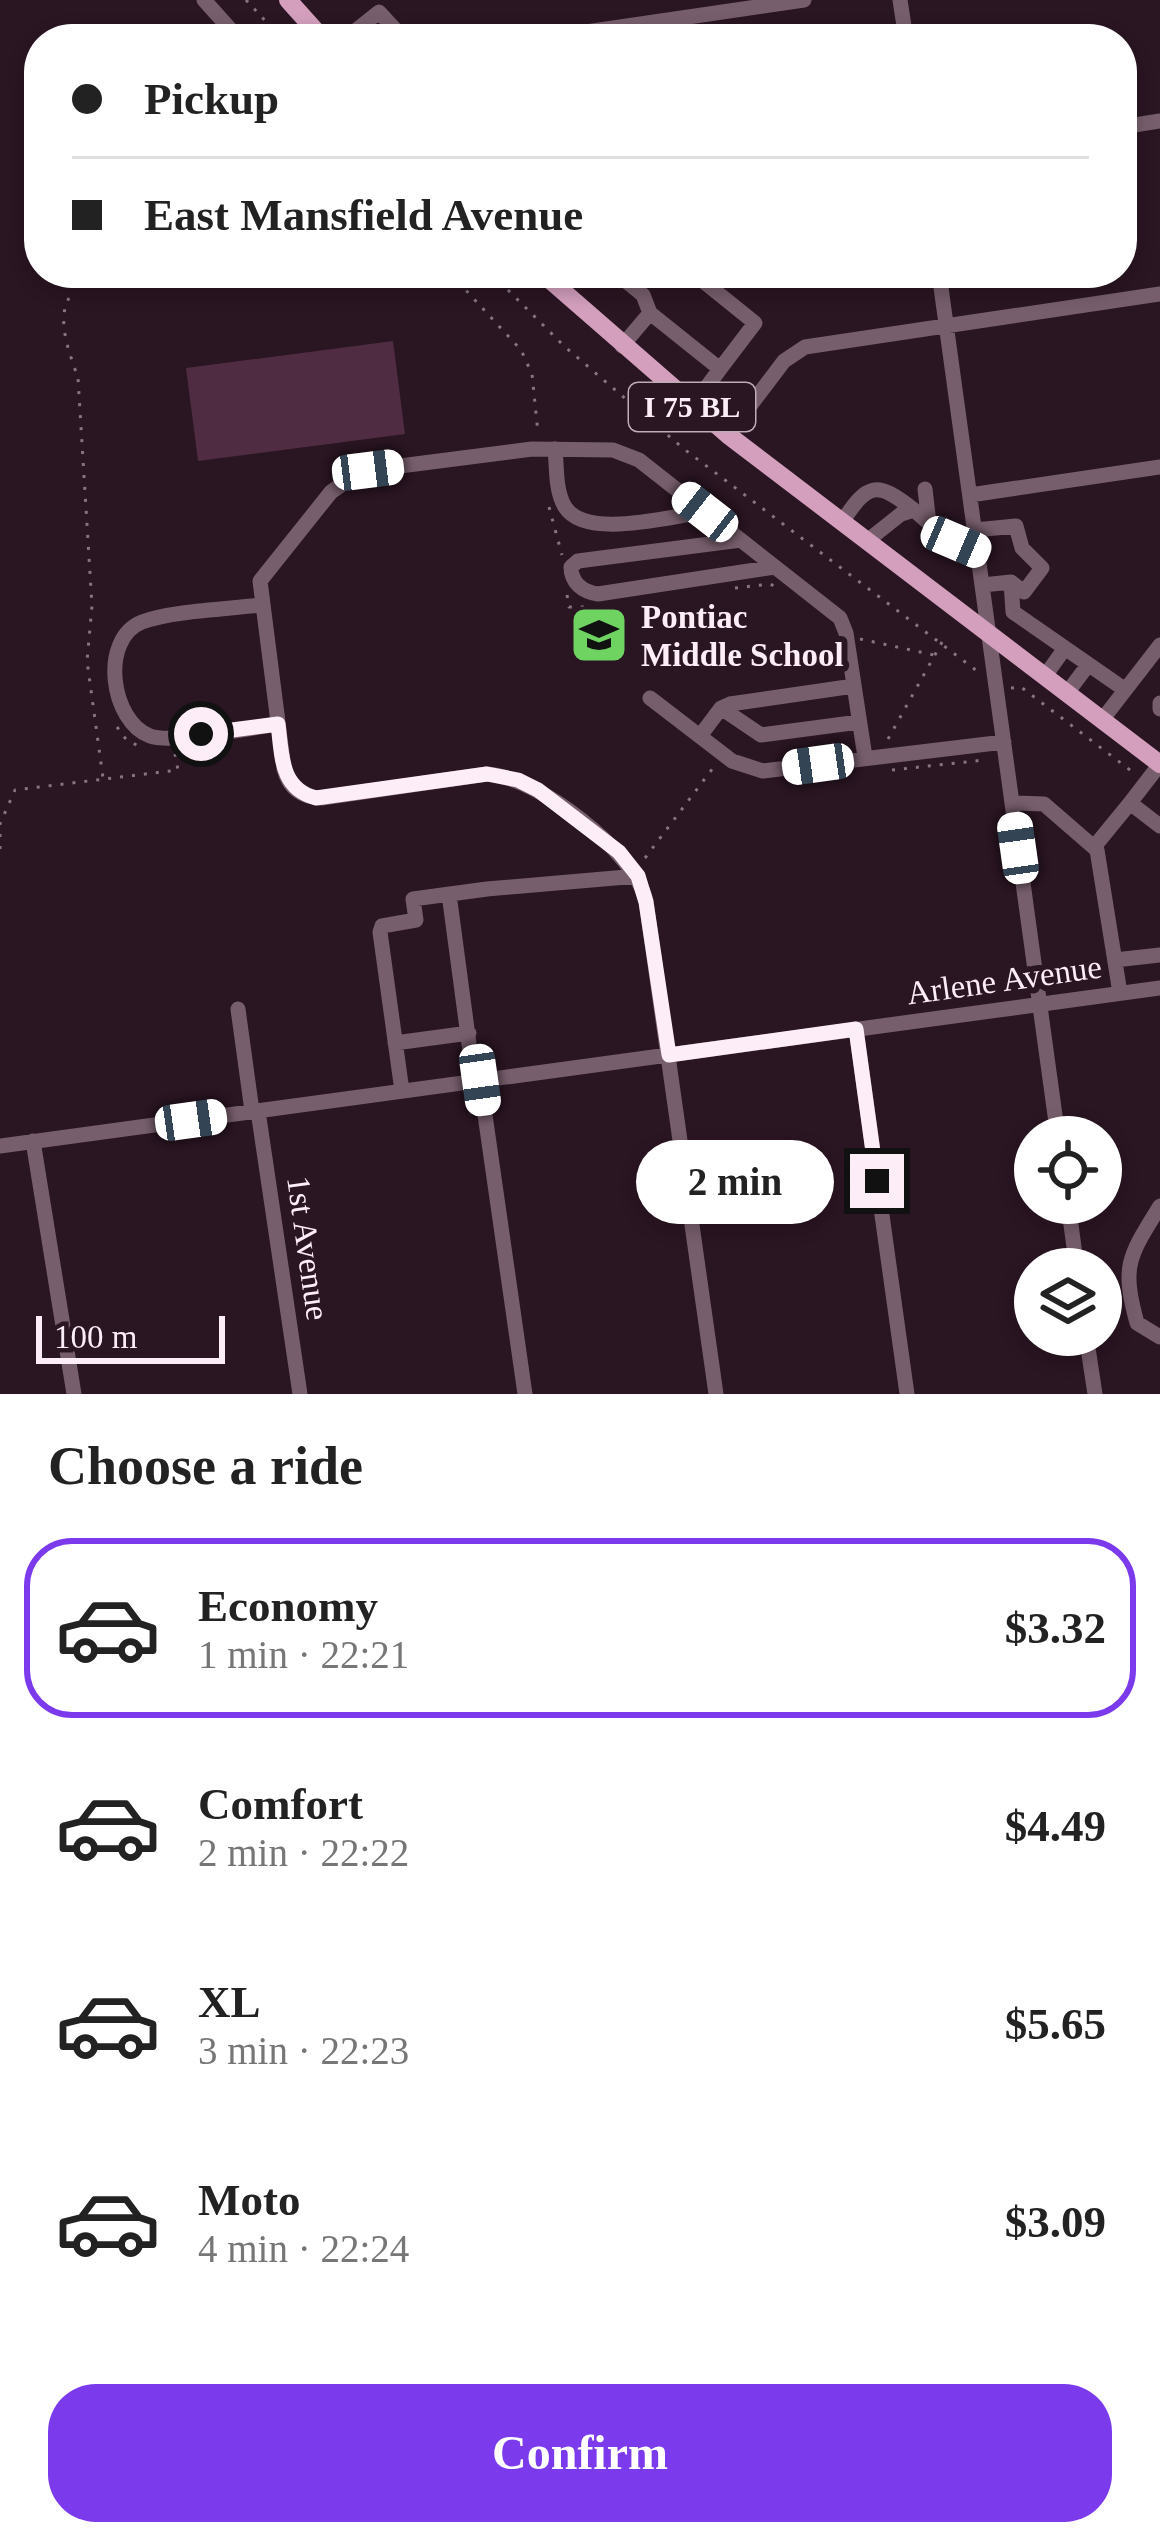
<!DOCTYPE html>
<html lang="en">
<head>
<meta charset="utf-8">
<style>
	:root { --surface:#fff; --page:#f2f2f2; --text:#222; --muted:#767676; --line:#e0e0e0; --accent:#7c3aed }
	body { margin:0; font-family:"Times New Roman",serif; background:var(--page); color:var(--text); height:100vh; display:flex; flex-direction:column; font-size:45px; white-space:nowrap }
	* { box-sizing:border-box; margin:0 }
	p { font-size:39px; color:var(--muted) }
	.icon { flex:none; width:66px; height:66px; fill:none; stroke:currentColor; stroke-width:2; stroke-linecap:round; stroke-linejoin:round }
	.map { position:relative; height:1394px; overflow:hidden }
	.side { display:flex; flex-direction:column; background:var(--surface); flex:1 }
	.side>* { flex:none }
	.guide { position:absolute; left:24px; top:24px; width:1113px; height:264px; border-radius:48px; box-shadow:0 6px 18px #0003; display:grid; align-content:center; height:264px; padding:0 48px; background:var(--surface) }
	.fabs { position:absolute; left:1014px; top:1116px; display:grid; gap:24px }
	.fabs a { display:grid; place-items:center; width:108px; height:108px; border-radius:50%; background:var(--surface); box-shadow:0 6px 18px #0003; font-size:60px }
	.scale { position:absolute; left:36px; bottom:30px; width:189px; box-sizing:border-box; padding-left:12px; border:6px solid #fdedf6; border-top:0; font-size:33px; line-height:42px; white-space:nowrap; color:#fdedf6; -webkit-text-stroke:9px #2a1522; paint-order:stroke }
	.end { position:absolute; width:54px; height:54px; margin:-27px; border:15px solid #fdedf6; background:#111; box-shadow:0 0 0 6px #111 }
	.from { border-radius:50% }
	.bubble { position:absolute; height:84px; border-radius:42px; background:var(--surface); box-shadow:0 6px 18px #0003; font-size:39px; font-weight:600; line-height:84px; text-align:center }
	.car { position:absolute; width:36px; height:72px; margin:-36px -18px; border-radius:15px; box-shadow:0 0 9px 3px #0007; background:linear-gradient(#fff 24%,#345 0 40%,#fff 0 76%,#345 0 86%,#fff 0) }
	.guide b { display:flex; align-items:center; gap:42px; height:114px; font-size:45px }
	.guide b+b { border-top:3px solid var(--line) }
	.guide i { width:30px; height:30px; background:var(--text) }
	ul { padding:0; list-style:none }
	li { display:flex; align-items:center; gap:36px; height:180px; margin:0 24px 18px; padding:0 24px; border:6px solid transparent; border-radius:48px }
	li div { flex:1 }
	li b { display:block; font-size:45px }
	li em { font-style:normal; font-weight:600 }
	li.current { border-color:var(--accent) }
	li>.icon { width:108px; height:108px; stroke-width:1.5 }
	h2 { padding:0 48px; font-size:54px; line-height:144px }
	.action { display:flex; gap:24px; margin-top:auto; padding:24px 48px }
	.action a { flex:1; height:138px; border-radius:48px; background:var(--accent); color:#fff; font-size:48px; font-weight:600; line-height:138px; text-align:center }
	.map>svg:first-child { display:block }
	.green { fill:#4f2c41 }
	.lines { fill:none; stroke-linecap:round; stroke-linejoin:round }
	.path { stroke:#87747f; stroke-width:3; stroke-dasharray:3 9; stroke-linecap:butt }
	.minor { stroke:#775e6c; stroke-width:15 }
	.major { stroke:#d39fbd; stroke-width:18 }
	.route { stroke:#fdedf6; stroke-width:15 }
	.labels { text-anchor:middle; stroke-width:12; stroke-linejoin:round; paint-order:stroke }
	.shield { fill:#2a1522; stroke:#beacb6; stroke-width:3 }
	.shield-label { font-size:30px; font-weight:bold; fill:#fdedf6 }
	.poi-label { font-size:33px; font-weight:bold; fill:#fdedf6; stroke:#2a1522; text-anchor:start }
	.street-label { font-size:33px; fill:#fdedf6; stroke:#2a1522 }
</style>
</head>
<body>
<div class="map">
<svg width="1160" height="1394" viewBox="0 0 1160 1394">
	<rect width="100%" height="100%" fill="#2a1522"/>
	<path class="green" d="M 393,341 L 405,434 L 198,461 L 186,368 Z"/>
	<g class="lines">
		<path class="path" d="M 246,0 L 282,39
			M 450,273 L 521,350 L 532,374 L 538,433
			M 491,273 L 564,346 L 684,449 L 981,674
			M 69,298 C 56,321 70,354 78,378 L 92,606 L 87,661 L 103,778
			M 549,507 L 562,555
			M 735,588 L 770,584 L 778,588
			M 567,595 L 569,607 L 588,607
			M 860,639 L 934,655
			M 1011,688 L 1021,687 L 1134,773
			M 117,727 L 125,738 L 141,748
			M 888,739 L 946,635
			M 892,770 L 984,760
			M 0,849 L 0,824 L 15,790 L 178,770 L 175,754
			M 645,858 L 716,764"/>
		<path class="minor" d="M 204,0 L 239,39
			M 900,0 L 906,39
			M 345,39 L 379,12 L 404,39
			M 538,39 L 804,0
			M 1122,127 L 1160,121
			M 624,273 L 621,277 L 643,295 L 650,313
			M 693,273 L 755,323 L 720,369
			M 939,273 L 1058,1137
			M 622,346 L 650,313 L 720,369 L 692,407
			M 728,435 L 784,361 L 805,347 L 1160,294
			M 555,449 C 557,467 555,491 565,507 C 586,540 670,516 705,512
			M 925,489 L 929,523
			M 970,495 L 1160,467
			M 842,522 C 868,483 876,480 914,510
			M 975,530 L 1016,526 L 1022,548 L 1042,568 L 1024,592 L 1011,582 L 983,585
			M 741,540 L 578,561 L 571,567 C 571,583 583,592 598,594 L 775,567
			M 867,541 L 901,514 L 914,510 L 942,535 L 978,551
			M 1011,582 L 1013,612 L 1124,689
			M 261,605 C 228,609 171,611 142,622 C 99,639 111,722 150,736 C 172,744 251,728 278,724
			M 1045,676 L 1065,648
			M 1067,693 L 1088,665
			M 650,698 L 732,761 L 763,771 L 1004,742
			M 1160,703 L 1160,709
			M 721,708 L 761,735 L 859,722
			M 1102,720 L 1160,645
			M 700,736 L 721,708 L 730,704 L 854,686
			M 1160,764 L 1130,803 L 1160,826
			M 1013,803 L 1044,804 L 1097,850 L 1120,993
			M 1094,847 L 1130,803
			M 449,894 L 474,1081
			M 1115,960 L 1160,955
			M 238,1009 L 252,1111
			M 856,1029 L 907,1394
			M 395,1043 L 469,1033
			M 480,1080 L 525,1394
			M 402,1091 L 380,932 L 382,926 L 416,920 L 413,899 L 487,889 L 638,876
			M 258,1111 L 300,1394
			M 33,1141 L 74,1394
			M 0,1146 L 1160,988
			M 1068,1203 L 1077,1269
			M 1160,1206 C 1129,1256 1121,1265 1137,1323 L 1160,1337
			M 1086,1335 L 1095,1394
			M 716,1394 L 646,901 C 635,851 538,777 487,774 L 322,798 C 302,798 289,788 284,769 L 260,581 L 331,492 L 361,471 L 532,449 L 613,450 L 639,460 L 840,618 L 846,633 L 865,757"/>
		<path class="major" d="M 288,0 L 323,39
			M 542,273 L 728,435 L 1160,764"/>
	</g>
	<g class="lines">
		<path class="route" d="M 201,734 L 278,724 C 282,755 280,789 316,798 L 487,774 L 518,780 L 538,790 L 619,852 L 638,876 L 646,902 L 669,1055 L 856,1029 L 877,1181"/>
	</g>
	<defs>
		<symbol id="school-square" viewBox="-11 -11 22 22"><rect x="-9" y="-9" width="18" height="18" rx="4" fill="#6ed361" stroke="#2a1522"/><path d="M0-5L7-2L0 1L-7-2ZM-4 1L0 2.5L4 1V4Q0 6-4 4Z" fill="#111"/></symbol>
	</defs>
	<g fill-rule="evenodd">
		<use href="#school-square" x="566" y="602" width="66" height="66"/>
	</g>
	<g class="labels">
		<rect class="shield" x="629" y="383" width="126" height="48" rx="9"/>
		<g class="shield-label">
			<text x="692" y="417">I 75 BL</text>
		</g>
		<g class="poi-label">
			<text x="641" y="628">Pontiac<tspan x="641" dy="38">Middle School</tspan></text>
		</g>
		<g class="street-label">
			<text transform="translate(1004 979) rotate(-8)" y="12">Arlene Avenue</text>
			<text transform="translate(309 1248) rotate(82)" y="12">1st Avenue</text>
		</g>
	</g>
</svg>
<div class="fabs">
<a><svg class="icon" aria-label="locate" viewBox="0 0 24 24"><circle cx="12" cy="12" r="6"/><path d="M12 2v4M12 18v4M2 12h4M18 12h4"/></svg></a>
<a><svg class="icon" aria-label="layers" viewBox="0 0 24 24"><path d="M12 4l9 5-9 5-9-5zM3 14l9 5 9-5"/></svg></a>
</div>
<div class="scale">100 m</div>
<i class="end from" style="left:201px;top:734px"></i>
<i class="end" style="left:877px;top:1181px"></i>
<div class="bubble" style="left:636px;top:1140px;width:198px">2 min</div>
<i class="car" style="left:368px;top:470px;rotate:83deg"></i>
<i class="car" style="left:705px;top:512px;rotate:308deg"></i>
<i class="car" style="left:956px;top:542px;rotate:113deg"></i>
<i class="car" style="left:818px;top:764px;rotate:262deg"></i>
<i class="car" style="left:1018px;top:848px;rotate:352deg"></i>
<i class="car" style="left:480px;top:1080px;rotate:172deg"></i>
<i class="car" style="left:191px;top:1120px;rotate:82deg"></i>
<div class="guide">
<b><i class="from"></i>Pickup</b>
<b><i></i>East Mansfield Avenue</b>
</div>
</div>
<section class="side">
<h2>Choose a ride</h2>
<ul>
<li class="current"><svg class="icon" aria-label="car" viewBox="0 0 24 24"><path d="M5 17H2v-5l4-1 3-4h7l3 4 3 1v5h-3M9 17h6M6 11h13"/><circle cx="7" cy="17" r="2"/><circle cx="17" cy="17" r="2"/></svg><div><b>Economy</b><p>1 min · 22:21</p></div><em>$3.32</em></li>
<li><svg class="icon" aria-label="car" viewBox="0 0 24 24"><path d="M5 17H2v-5l4-1 3-4h7l3 4 3 1v5h-3M9 17h6M6 11h13"/><circle cx="7" cy="17" r="2"/><circle cx="17" cy="17" r="2"/></svg><div><b>Comfort</b><p>2 min · 22:22</p></div><em>$4.49</em></li>
<li><svg class="icon" aria-label="car" viewBox="0 0 24 24"><path d="M5 17H2v-5l4-1 3-4h7l3 4 3 1v5h-3M9 17h6M6 11h13"/><circle cx="7" cy="17" r="2"/><circle cx="17" cy="17" r="2"/></svg><div><b>XL</b><p>3 min · 22:23</p></div><em>$5.65</em></li>
<li><svg class="icon" aria-label="car" viewBox="0 0 24 24"><path d="M5 17H2v-5l4-1 3-4h7l3 4 3 1v5h-3M9 17h6M6 11h13"/><circle cx="7" cy="17" r="2"/><circle cx="17" cy="17" r="2"/></svg><div><b>Moto</b><p>4 min · 22:24</p></div><em>$3.09</em></li>
</ul>
<div class="action"><a>Confirm</a></div>
</section>
</body>
</html>
